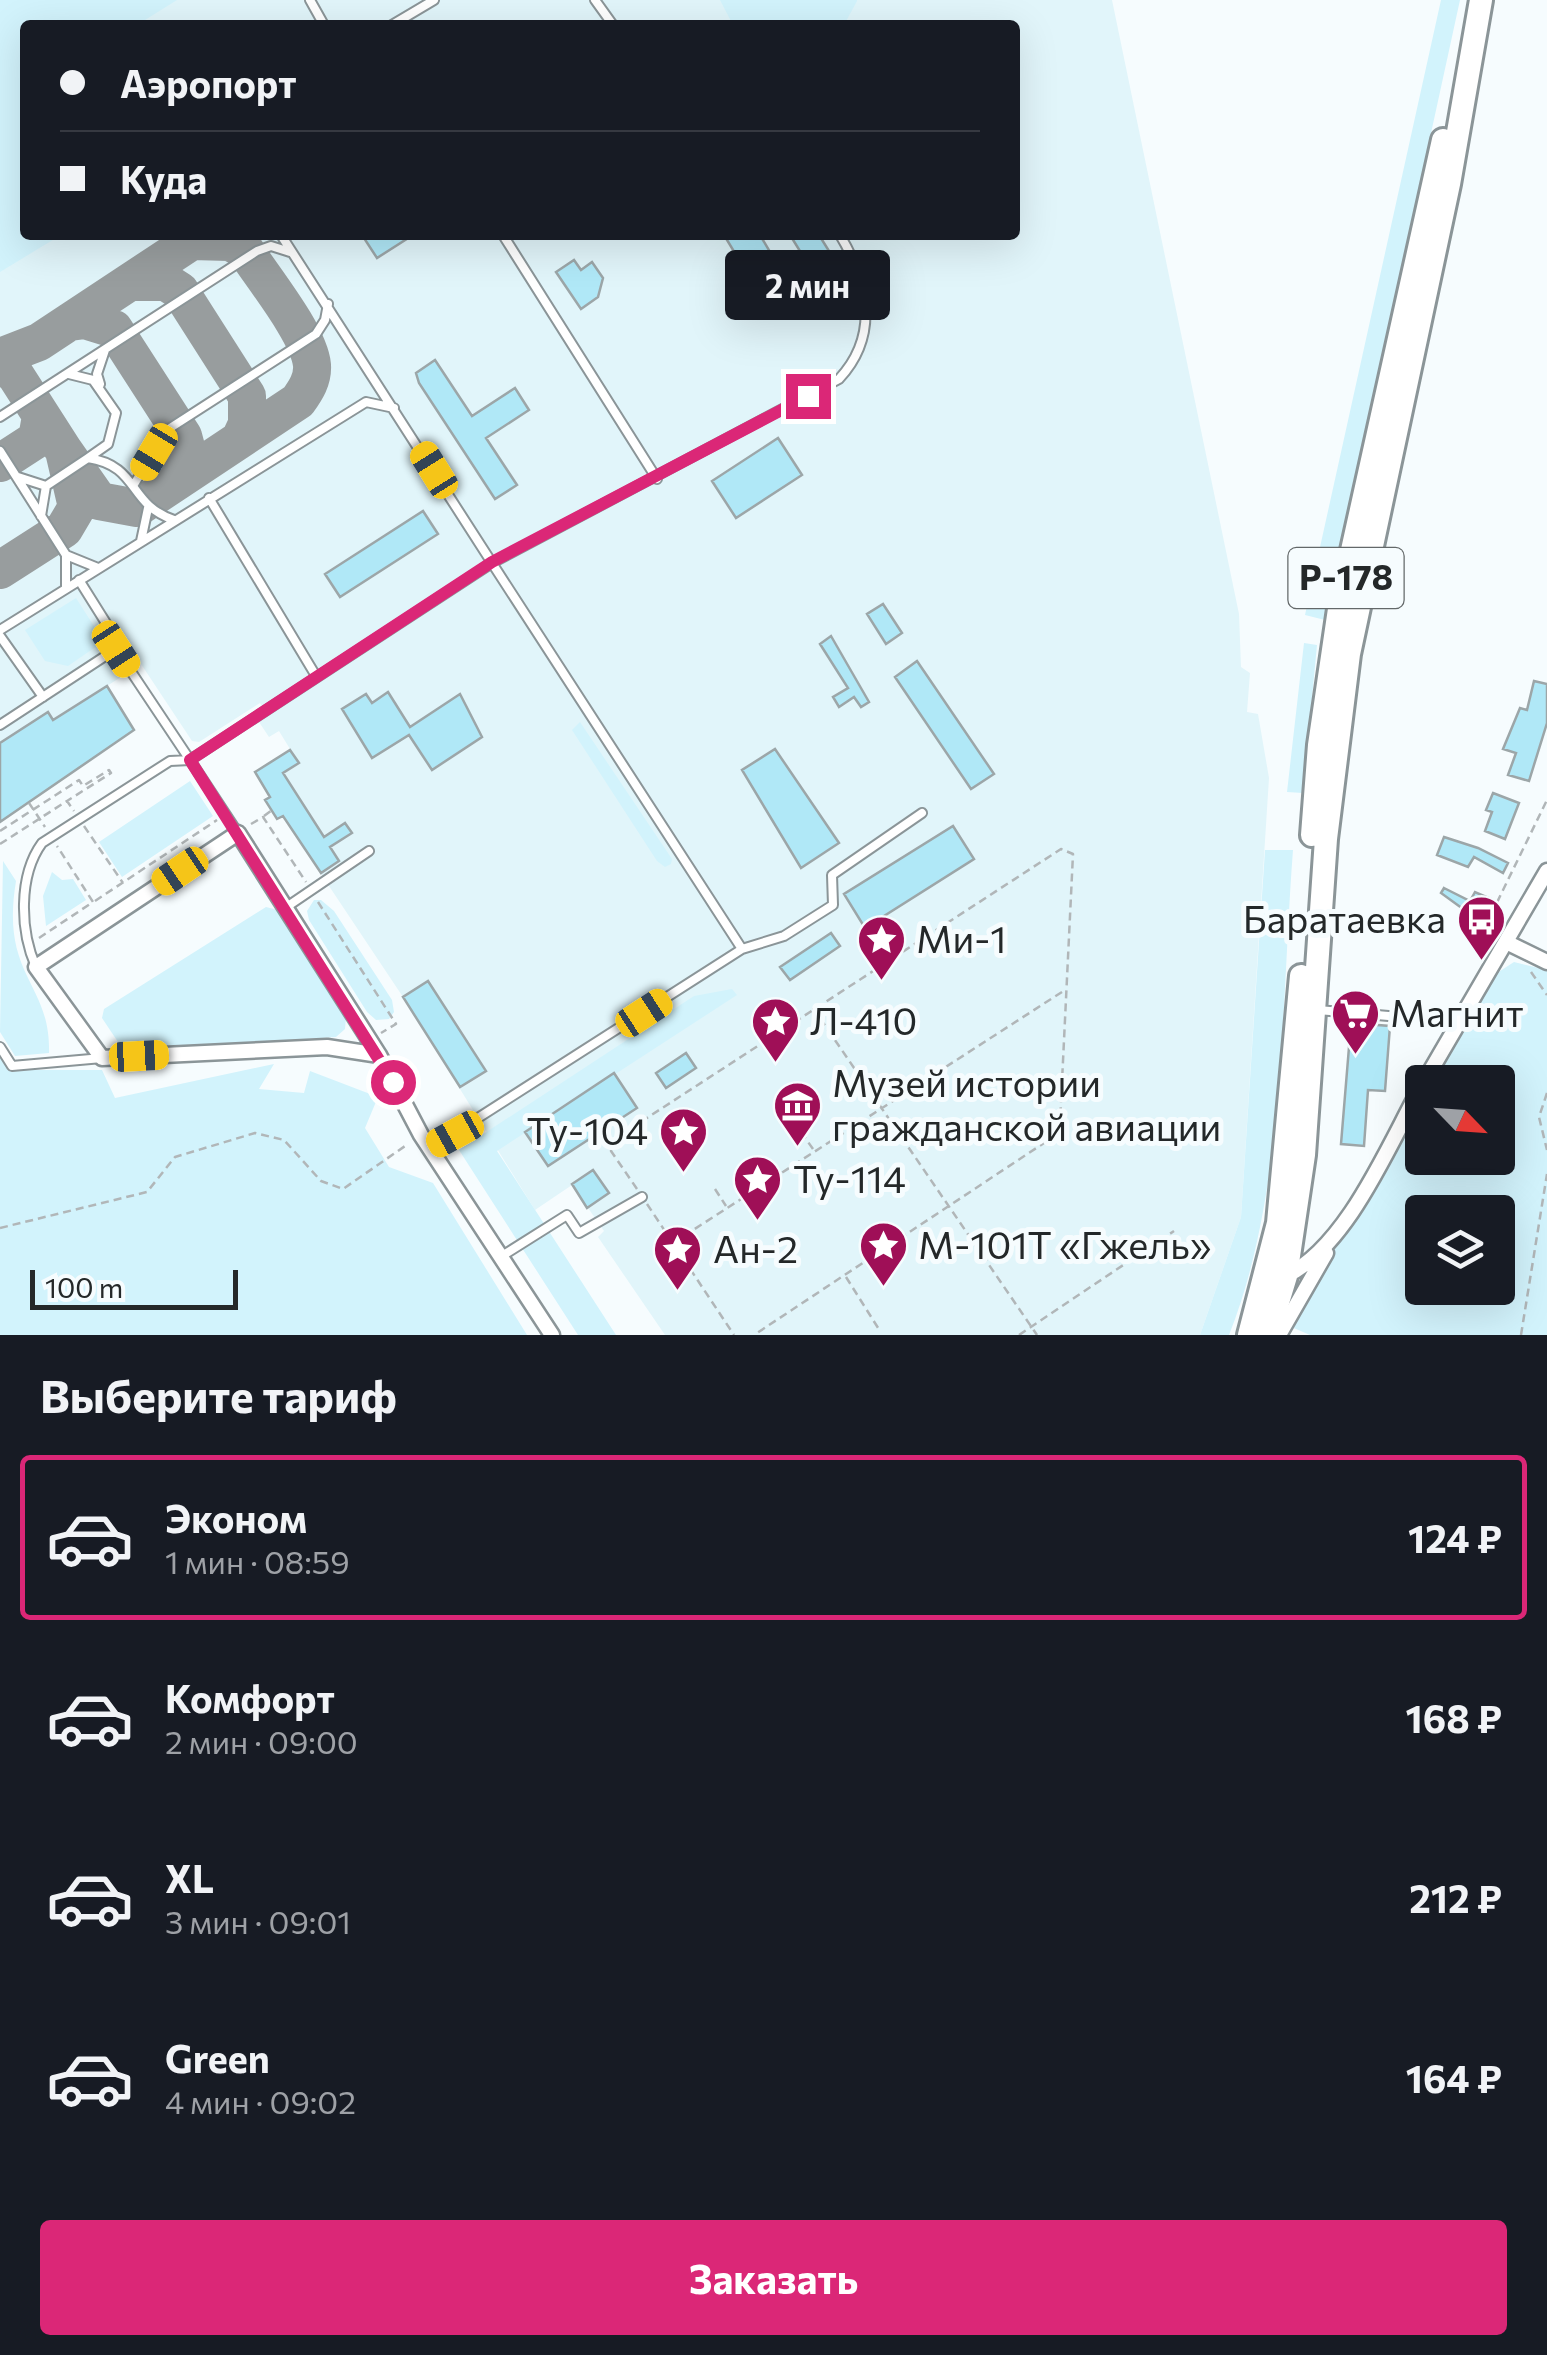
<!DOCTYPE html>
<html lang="ru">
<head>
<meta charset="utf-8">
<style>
	:root { --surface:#171b24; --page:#242831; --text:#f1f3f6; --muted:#9ea1a6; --line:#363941; --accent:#db2777 }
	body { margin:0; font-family:Commissioner,sans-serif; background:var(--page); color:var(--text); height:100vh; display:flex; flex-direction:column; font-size:38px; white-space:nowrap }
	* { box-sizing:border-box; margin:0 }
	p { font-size:32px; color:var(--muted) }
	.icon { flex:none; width:55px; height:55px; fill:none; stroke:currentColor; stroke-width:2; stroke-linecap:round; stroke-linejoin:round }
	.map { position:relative; height:1335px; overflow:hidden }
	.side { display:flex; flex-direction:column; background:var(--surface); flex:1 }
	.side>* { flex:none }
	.guide { position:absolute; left:20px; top:20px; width:1000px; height:220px; border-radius:10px; box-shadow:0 10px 40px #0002; display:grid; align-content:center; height:220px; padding:0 40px; background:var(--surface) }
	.needle { width:65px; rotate:115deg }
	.fabs { position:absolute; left:1405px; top:1065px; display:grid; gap:20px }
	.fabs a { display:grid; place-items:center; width:110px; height:110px; border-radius:10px; background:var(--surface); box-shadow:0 10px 40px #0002; font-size:50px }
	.scale { position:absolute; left:30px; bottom:25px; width:208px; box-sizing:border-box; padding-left:10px; border:5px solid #242829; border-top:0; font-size:28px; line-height:35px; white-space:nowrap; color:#242829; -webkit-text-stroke:8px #f6fcfe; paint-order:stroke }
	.end { position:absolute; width:45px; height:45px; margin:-22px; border:12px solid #db2777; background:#fff; box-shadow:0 0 0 5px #fff }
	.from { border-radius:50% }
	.bubble { position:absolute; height:70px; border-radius:10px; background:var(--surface); box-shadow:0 10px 40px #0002; font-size:32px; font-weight:700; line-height:70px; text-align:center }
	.car { position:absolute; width:30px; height:60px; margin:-30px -15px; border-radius:12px; box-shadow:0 0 8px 2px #0007; background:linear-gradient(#f5c518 24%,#345 0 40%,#f5c518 0 76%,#345 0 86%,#f5c518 0) }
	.guide b { display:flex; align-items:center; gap:35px; height:95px; font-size:38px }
	.guide b+b { border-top:2px solid var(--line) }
	.guide i { width:25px; height:25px; background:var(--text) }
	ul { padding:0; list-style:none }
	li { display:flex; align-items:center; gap:30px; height:165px; margin:0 20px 15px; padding:0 20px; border:5px solid transparent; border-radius:10px }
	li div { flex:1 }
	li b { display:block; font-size:38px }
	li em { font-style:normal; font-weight:700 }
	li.active { border-color:var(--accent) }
	li>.icon { width:90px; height:90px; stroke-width:1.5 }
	h2 { padding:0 40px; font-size:45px; line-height:120px }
	.button { display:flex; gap:20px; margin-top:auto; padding:20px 40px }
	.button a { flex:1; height:115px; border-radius:10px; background:var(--accent); color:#fff; font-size:40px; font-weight:700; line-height:115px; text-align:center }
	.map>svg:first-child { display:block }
	.built { fill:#e1f5fa; fill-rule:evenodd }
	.green { fill:#d2f3fc; fill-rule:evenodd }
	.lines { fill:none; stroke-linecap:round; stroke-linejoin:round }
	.taxiway { stroke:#989d9e; stroke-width:38 }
	.building { fill:#b0e8f7; stroke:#9ca6a8; stroke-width:2.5 }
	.service-casing { stroke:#8b9598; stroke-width:12 }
	.minor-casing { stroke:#8b9598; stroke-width:19 }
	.trunk-casing { stroke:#8b9598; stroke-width:28 }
	.path { stroke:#b1b6b8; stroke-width:2.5; stroke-dasharray:8 5; stroke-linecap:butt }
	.service { stroke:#fff; stroke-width:8 }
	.minor { stroke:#fff; stroke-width:14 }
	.trunk { stroke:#fff; stroke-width:22 }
	.route { stroke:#db2777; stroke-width:12 }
	.labels { text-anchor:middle; stroke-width:10; stroke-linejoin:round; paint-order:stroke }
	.shield { fill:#f6fcfe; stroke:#636869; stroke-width:2.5 }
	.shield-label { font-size:35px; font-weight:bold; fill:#242829 }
	.poi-label { font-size:38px; fill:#242829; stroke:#f6fcfe; text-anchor:start }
</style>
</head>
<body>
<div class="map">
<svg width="1547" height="1335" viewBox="0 0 1547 1335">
	<rect width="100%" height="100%" fill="#f6fcfe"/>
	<path class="built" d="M 0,0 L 1112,0 L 1239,614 L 1241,667 L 1250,673 L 1247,712 L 1258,714 L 1269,778 L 1241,1217 L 1200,1335 L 665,1335 L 598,1237 L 604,1231 L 572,1185 L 535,1210 L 403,997 L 283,817 L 277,819 L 265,800 L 270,796 L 255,772 L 290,749 L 279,731 L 269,737 L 259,722 L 268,716 L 260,703 L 199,742 L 192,741 L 141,664 L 107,686 L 134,730 L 0,822 ZM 25,25 L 1015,25 L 1015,235 L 25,235 Z"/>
	<path class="green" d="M 0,0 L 177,0 L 137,25 L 25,25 L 25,235 L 61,235 L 0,272 Z
		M 720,0 L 857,0 L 857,1 L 844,25 L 733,25 Z
		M 1441,0 L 1460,0 L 1325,620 L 1305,615 Z
		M 76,598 L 99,634 L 97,646 L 68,666 L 45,661 L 25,630 Z
		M 1304,643 L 1317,645 L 1303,793 L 1287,792 Z
		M 580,722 L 672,859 L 671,864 L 665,867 L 657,861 L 572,730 Z
		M 190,781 L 213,816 L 122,877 L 99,842 Z
		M 1265,850 L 1293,850 C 1281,1004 1286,1192 1229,1335 L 1200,1335 L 1241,1217 Z
		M 3,861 L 16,881 C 0,977 51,982 49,1053 L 15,1056 L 0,1032 Z
		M 52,872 L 62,880 L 73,879 L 86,900 L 46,926 L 43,896 Z
		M 314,900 L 321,900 L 334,911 L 392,1000 L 394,1012 L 389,1019 L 376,1020 L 367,1012 L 309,920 L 307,911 Z
		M 266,907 L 278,910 L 346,1017 L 345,1029 L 336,1037 L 132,1051 L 120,1045 L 102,1018 L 104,1009 Z
		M 1514,962 L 1547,970 L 1547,1335 L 1310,1335 L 1289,1326 L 1422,1103 L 1422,1158 L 1498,1158 L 1498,1082 L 1434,1082 L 1497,973 ZM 1422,1212 L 1498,1212 L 1498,1288 L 1422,1288 Z
		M 732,989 L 737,995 L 497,1151 L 616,1335 L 578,1335 L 459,1150 L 694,996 Z
		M 0,1057 L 9,1070 L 102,1070 L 115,1098 L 274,1064 L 259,1089 L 304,1093 L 310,1071 L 378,1097 L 365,1128 L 389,1167 L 433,1183 L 527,1335 L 0,1335 Z"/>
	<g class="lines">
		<path class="taxiway" d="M 131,282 L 166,282 L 180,291 L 247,396 L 247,424 L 240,439
			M 70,322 L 85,320 L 114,329 L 183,436 L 187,451 L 178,480
			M 0,357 L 39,342 L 201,235
			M 0,366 L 14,373 L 64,451 L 77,507 L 64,529 L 0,570
			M 64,451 L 99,501 L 137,508 L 298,401 C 306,390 313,379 312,365 C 309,334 263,278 245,250 L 230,242 L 192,241
			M 0,463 L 37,439 L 41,416"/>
	</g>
	<path class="building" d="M 362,235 L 413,235 L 377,258 Z
		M 724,235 L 760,235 L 773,257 L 747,273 Z
		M 790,235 L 819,235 L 834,259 L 813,272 Z
		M 574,260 L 581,270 L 592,262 L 603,278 L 598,297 L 581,309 L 556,272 Z
		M 435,360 L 472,416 L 515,388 L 529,410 L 486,438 L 517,485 L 495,499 L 419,383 L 416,373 Z
		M 778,438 L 802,475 L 736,518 L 712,481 Z
		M 423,511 L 438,534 L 340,597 L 325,574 Z
		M 883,604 L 902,633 L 886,644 L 867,614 Z
		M 831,636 L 869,702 L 861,707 L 854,697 L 839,707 L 833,697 L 848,688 L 820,644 Z
		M 917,661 L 994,774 L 971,789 L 895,677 Z
		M 1534,681 L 1547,684 L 1547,723 L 1529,781 L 1508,775 L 1516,753 L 1503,749 L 1520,708 L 1527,710 Z
		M 107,686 L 134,730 L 0,822 L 0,743 L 48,712 L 53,720 Z
		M 388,692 L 410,727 L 460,694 L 482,737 L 432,770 L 409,735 L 372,758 L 342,709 L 366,694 L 372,703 Z
		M 775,749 L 839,843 L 801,868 L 742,770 Z
		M 290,750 L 299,763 L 283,773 L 324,837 L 345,823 L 352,833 L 330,847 L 339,861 L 321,873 L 283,816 L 277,819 L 265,800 L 270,797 L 255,772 Z
		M 1493,793 L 1519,803 L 1505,839 L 1485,831 L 1492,812 L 1486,810 Z
		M 953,826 L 974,859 L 865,928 L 844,894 Z
		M 1444,837 L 1478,848 L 1508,863 L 1503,873 L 1474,857 L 1468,867 L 1437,855 Z
		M 1444,888 L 1470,901 L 1475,892 L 1491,899 L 1481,922 L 1441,893 Z
		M 831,933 L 840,946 L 790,980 L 780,967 Z
		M 428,981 L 486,1071 L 460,1087 L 403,997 Z
		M 1351,1023 L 1390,1026 L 1385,1091 L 1368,1090 L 1364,1146 L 1341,1144 Z
		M 686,1053 L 696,1068 L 666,1088 L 656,1073 Z
		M 614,1073 L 637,1108 L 548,1166 L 525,1132 Z
		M 593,1170 L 609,1193 L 587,1208 L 572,1184 Z"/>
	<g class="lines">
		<defs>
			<path id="service" d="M 310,0 L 324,25
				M 595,0 L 613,25
				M 392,25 L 434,0
				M 281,235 L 492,563 L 839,379 C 880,335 868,282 840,235
				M 503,235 L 657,479
				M 69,374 L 93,380 L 116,413 L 108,444 L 88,458
				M 100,384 L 97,374 L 105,350
				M 0,417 L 257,251 L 271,246 L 290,252
				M 0,451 L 66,555 L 98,568
				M 18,477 L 46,486
				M 133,486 L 167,430 L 316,334 L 325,320 L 328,304
				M 209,498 L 316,676
				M 41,516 L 46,486 L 88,458 C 140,466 127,504 174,520
				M 141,541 L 148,508
				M 79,580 L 116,639 L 116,649
				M 66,588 L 66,555
				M 0,630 L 366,402 L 394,408
				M 0,636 L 43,697
				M 0,725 L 116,649 L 190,760 L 492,563 L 742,949 L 784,936 L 833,905 L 832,875 L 922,813
				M 285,908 L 369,851
				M 36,967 C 20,931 18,876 42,843 L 170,761 L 190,760 L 238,833
				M 1318,1010 L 1459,1022
				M 0,1047 L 12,1066 L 102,1058
				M 431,1148 L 742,949
				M 502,1256 L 567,1215 L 579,1233 L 642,1197"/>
			<path id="minor" d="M 1506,942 L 1547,962
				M 379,1055 L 327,1047 L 102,1058 L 36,967 L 238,833 L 379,1055 L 421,1135 L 552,1335
				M 1424,1082 L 1547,871
				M 1286,1276 C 1348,1246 1389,1144 1422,1085
				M 1279,1335 L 1326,1253"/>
			<path id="trunk" d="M 1312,835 L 1319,745 L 1339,609 L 1443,140
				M 1249,1335 L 1278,1223 L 1301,976
				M 1268,1335 L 1286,1276 L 1304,1155 L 1326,839 L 1349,654 L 1449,184 L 1481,0"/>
		</defs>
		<use href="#service" class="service-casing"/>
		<use href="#minor" class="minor-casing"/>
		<use href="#trunk" class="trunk-casing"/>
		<path class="path" d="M 29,803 L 45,827
			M 264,816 L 272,810
			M 251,824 L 263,817 L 306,882
			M 84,826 L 123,883
			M 0,831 L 79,780 L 83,786 L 109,770 L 111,773 L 67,801
			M 0,844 L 67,801 L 74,811
			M 95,901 L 217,820
			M 318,902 L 396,1024 L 381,1033
			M 1492,934 L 1484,929 L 1547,800
			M 39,938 L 93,902 L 57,846
			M 1531,972 L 1547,995
			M 813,1008 L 1037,1335
			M 1547,1093 L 1539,1117 L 1547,1150
			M 801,1132 L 813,1149
			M 637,1189 L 611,1151 L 613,1140 L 1061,849 L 1073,854 L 1060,1123 L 1053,1137 L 754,1335
			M 715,1189 L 726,1206
			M 647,1204 L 734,1335
			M 0,1228 L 147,1192 L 175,1157 L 255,1133 L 284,1140 L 321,1181 L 343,1189 L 408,1144
			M 673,1243 L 1065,990
			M 846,1277 L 880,1331
			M 1019,1335 L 1174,1231
			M 1521,1335 L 1547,1174"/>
		<use href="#service" class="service"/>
		<use href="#minor" class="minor"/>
		<use href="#trunk" class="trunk"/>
	</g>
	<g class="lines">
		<path class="route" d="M 393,1082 L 190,760 L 492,562 L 808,396"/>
	</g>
	<defs>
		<symbol id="bus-pin" viewBox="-11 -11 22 30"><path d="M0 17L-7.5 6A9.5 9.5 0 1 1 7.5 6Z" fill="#9f0f57" stroke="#f6fcfe"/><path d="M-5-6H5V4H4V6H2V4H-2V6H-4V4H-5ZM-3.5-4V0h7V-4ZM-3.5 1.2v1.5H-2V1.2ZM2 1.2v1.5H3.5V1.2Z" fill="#fff"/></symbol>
		<symbol id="sight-pin" viewBox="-11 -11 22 30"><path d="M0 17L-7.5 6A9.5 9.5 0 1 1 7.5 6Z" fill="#9f0f57" stroke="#f6fcfe"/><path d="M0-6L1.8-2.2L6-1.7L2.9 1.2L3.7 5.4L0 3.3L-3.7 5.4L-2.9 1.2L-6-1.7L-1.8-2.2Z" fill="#fff"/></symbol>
		<symbol id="supermarket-pin" viewBox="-11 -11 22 30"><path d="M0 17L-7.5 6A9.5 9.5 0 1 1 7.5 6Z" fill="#9f0f57" stroke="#f6fcfe"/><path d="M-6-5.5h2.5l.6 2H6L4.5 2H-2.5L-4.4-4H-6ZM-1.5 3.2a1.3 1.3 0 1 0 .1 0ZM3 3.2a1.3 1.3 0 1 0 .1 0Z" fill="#fff"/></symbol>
		<symbol id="museum-pin" viewBox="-11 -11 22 30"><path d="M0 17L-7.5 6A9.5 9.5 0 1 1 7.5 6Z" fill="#9f0f57" stroke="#f6fcfe"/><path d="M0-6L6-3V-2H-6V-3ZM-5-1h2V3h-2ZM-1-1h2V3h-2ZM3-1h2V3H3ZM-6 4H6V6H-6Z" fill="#fff"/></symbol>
	</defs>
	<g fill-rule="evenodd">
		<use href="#bus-pin" x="1454" y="892" width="55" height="75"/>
		<use href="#sight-pin" x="854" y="912" width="55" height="75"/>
		<use href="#supermarket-pin" x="1328" y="986" width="55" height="75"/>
		<use href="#sight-pin" x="748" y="994" width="55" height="75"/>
		<use href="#museum-pin" x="770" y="1078" width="55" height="75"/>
		<use href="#sight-pin" x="656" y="1104" width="55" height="75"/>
		<use href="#sight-pin" x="730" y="1152" width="55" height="75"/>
		<use href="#sight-pin" x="856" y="1218" width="55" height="75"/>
		<use href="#sight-pin" x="650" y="1222" width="55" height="75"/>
	</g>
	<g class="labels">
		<rect class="shield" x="1288.5" y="548" width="115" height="60" rx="8"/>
		<g class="shield-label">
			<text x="1346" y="590">Р-178</text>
		</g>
		<g class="poi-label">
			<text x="1446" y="933" text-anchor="end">Баратаевка</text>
			<text x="916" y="953">Ми-1</text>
			<text x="1390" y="1027">Магнит</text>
			<text x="810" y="1035">Л-410</text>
			<text x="832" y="1097">Музей истории<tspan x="832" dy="44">гражданской авиации</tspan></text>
			<text x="648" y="1145" text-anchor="end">Ту-104</text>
			<text x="793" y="1193">Ту-114</text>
			<text x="918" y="1259">М-101Т «Гжель»</text>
			<text x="713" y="1263">Ан-2</text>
		</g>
	</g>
</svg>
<div class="fabs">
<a><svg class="needle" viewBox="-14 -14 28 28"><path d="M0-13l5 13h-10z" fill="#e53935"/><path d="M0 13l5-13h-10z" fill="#9ea1a6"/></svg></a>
<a><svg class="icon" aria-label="layers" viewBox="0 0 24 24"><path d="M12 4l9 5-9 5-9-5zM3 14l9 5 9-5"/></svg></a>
</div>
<div class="scale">100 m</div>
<i class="end from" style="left:393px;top:1082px"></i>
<i class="end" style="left:808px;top:396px"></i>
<div class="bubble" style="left:725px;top:250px;width:165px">2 мин</div>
<i class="car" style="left:154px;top:452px;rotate:211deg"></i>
<i class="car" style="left:434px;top:470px;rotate:328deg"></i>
<i class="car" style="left:116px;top:649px;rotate:147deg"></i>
<i class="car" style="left:180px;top:871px;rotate:236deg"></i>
<i class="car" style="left:644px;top:1013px;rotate:57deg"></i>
<i class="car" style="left:139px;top:1056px;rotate:87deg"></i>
<i class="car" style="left:455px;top:1134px;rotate:241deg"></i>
<div class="guide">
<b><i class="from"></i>Аэропорт</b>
<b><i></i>Куда</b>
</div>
</div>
<section class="side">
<h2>Выберите тариф</h2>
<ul>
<li class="active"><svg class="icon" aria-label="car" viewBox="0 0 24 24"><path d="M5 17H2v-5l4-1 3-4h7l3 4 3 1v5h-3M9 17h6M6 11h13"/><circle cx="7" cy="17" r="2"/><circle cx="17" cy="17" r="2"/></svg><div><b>Эконом</b><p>1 мин · 08:59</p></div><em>124 ₽</em></li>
<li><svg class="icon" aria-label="car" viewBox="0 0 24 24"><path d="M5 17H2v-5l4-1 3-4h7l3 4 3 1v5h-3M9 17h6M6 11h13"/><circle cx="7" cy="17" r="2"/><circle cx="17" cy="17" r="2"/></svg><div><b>Комфорт</b><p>2 мин · 09:00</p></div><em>168 ₽</em></li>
<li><svg class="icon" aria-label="car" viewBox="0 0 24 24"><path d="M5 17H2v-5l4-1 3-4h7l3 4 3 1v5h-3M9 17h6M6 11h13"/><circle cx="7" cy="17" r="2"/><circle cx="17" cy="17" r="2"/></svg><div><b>XL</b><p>3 мин · 09:01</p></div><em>212 ₽</em></li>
<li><svg class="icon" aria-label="car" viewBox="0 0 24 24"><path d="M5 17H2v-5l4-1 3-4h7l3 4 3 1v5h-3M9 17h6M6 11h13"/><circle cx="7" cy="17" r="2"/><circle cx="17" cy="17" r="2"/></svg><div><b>Green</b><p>4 мин · 09:02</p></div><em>164 ₽</em></li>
</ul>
<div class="button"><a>Заказать</a></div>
</section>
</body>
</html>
